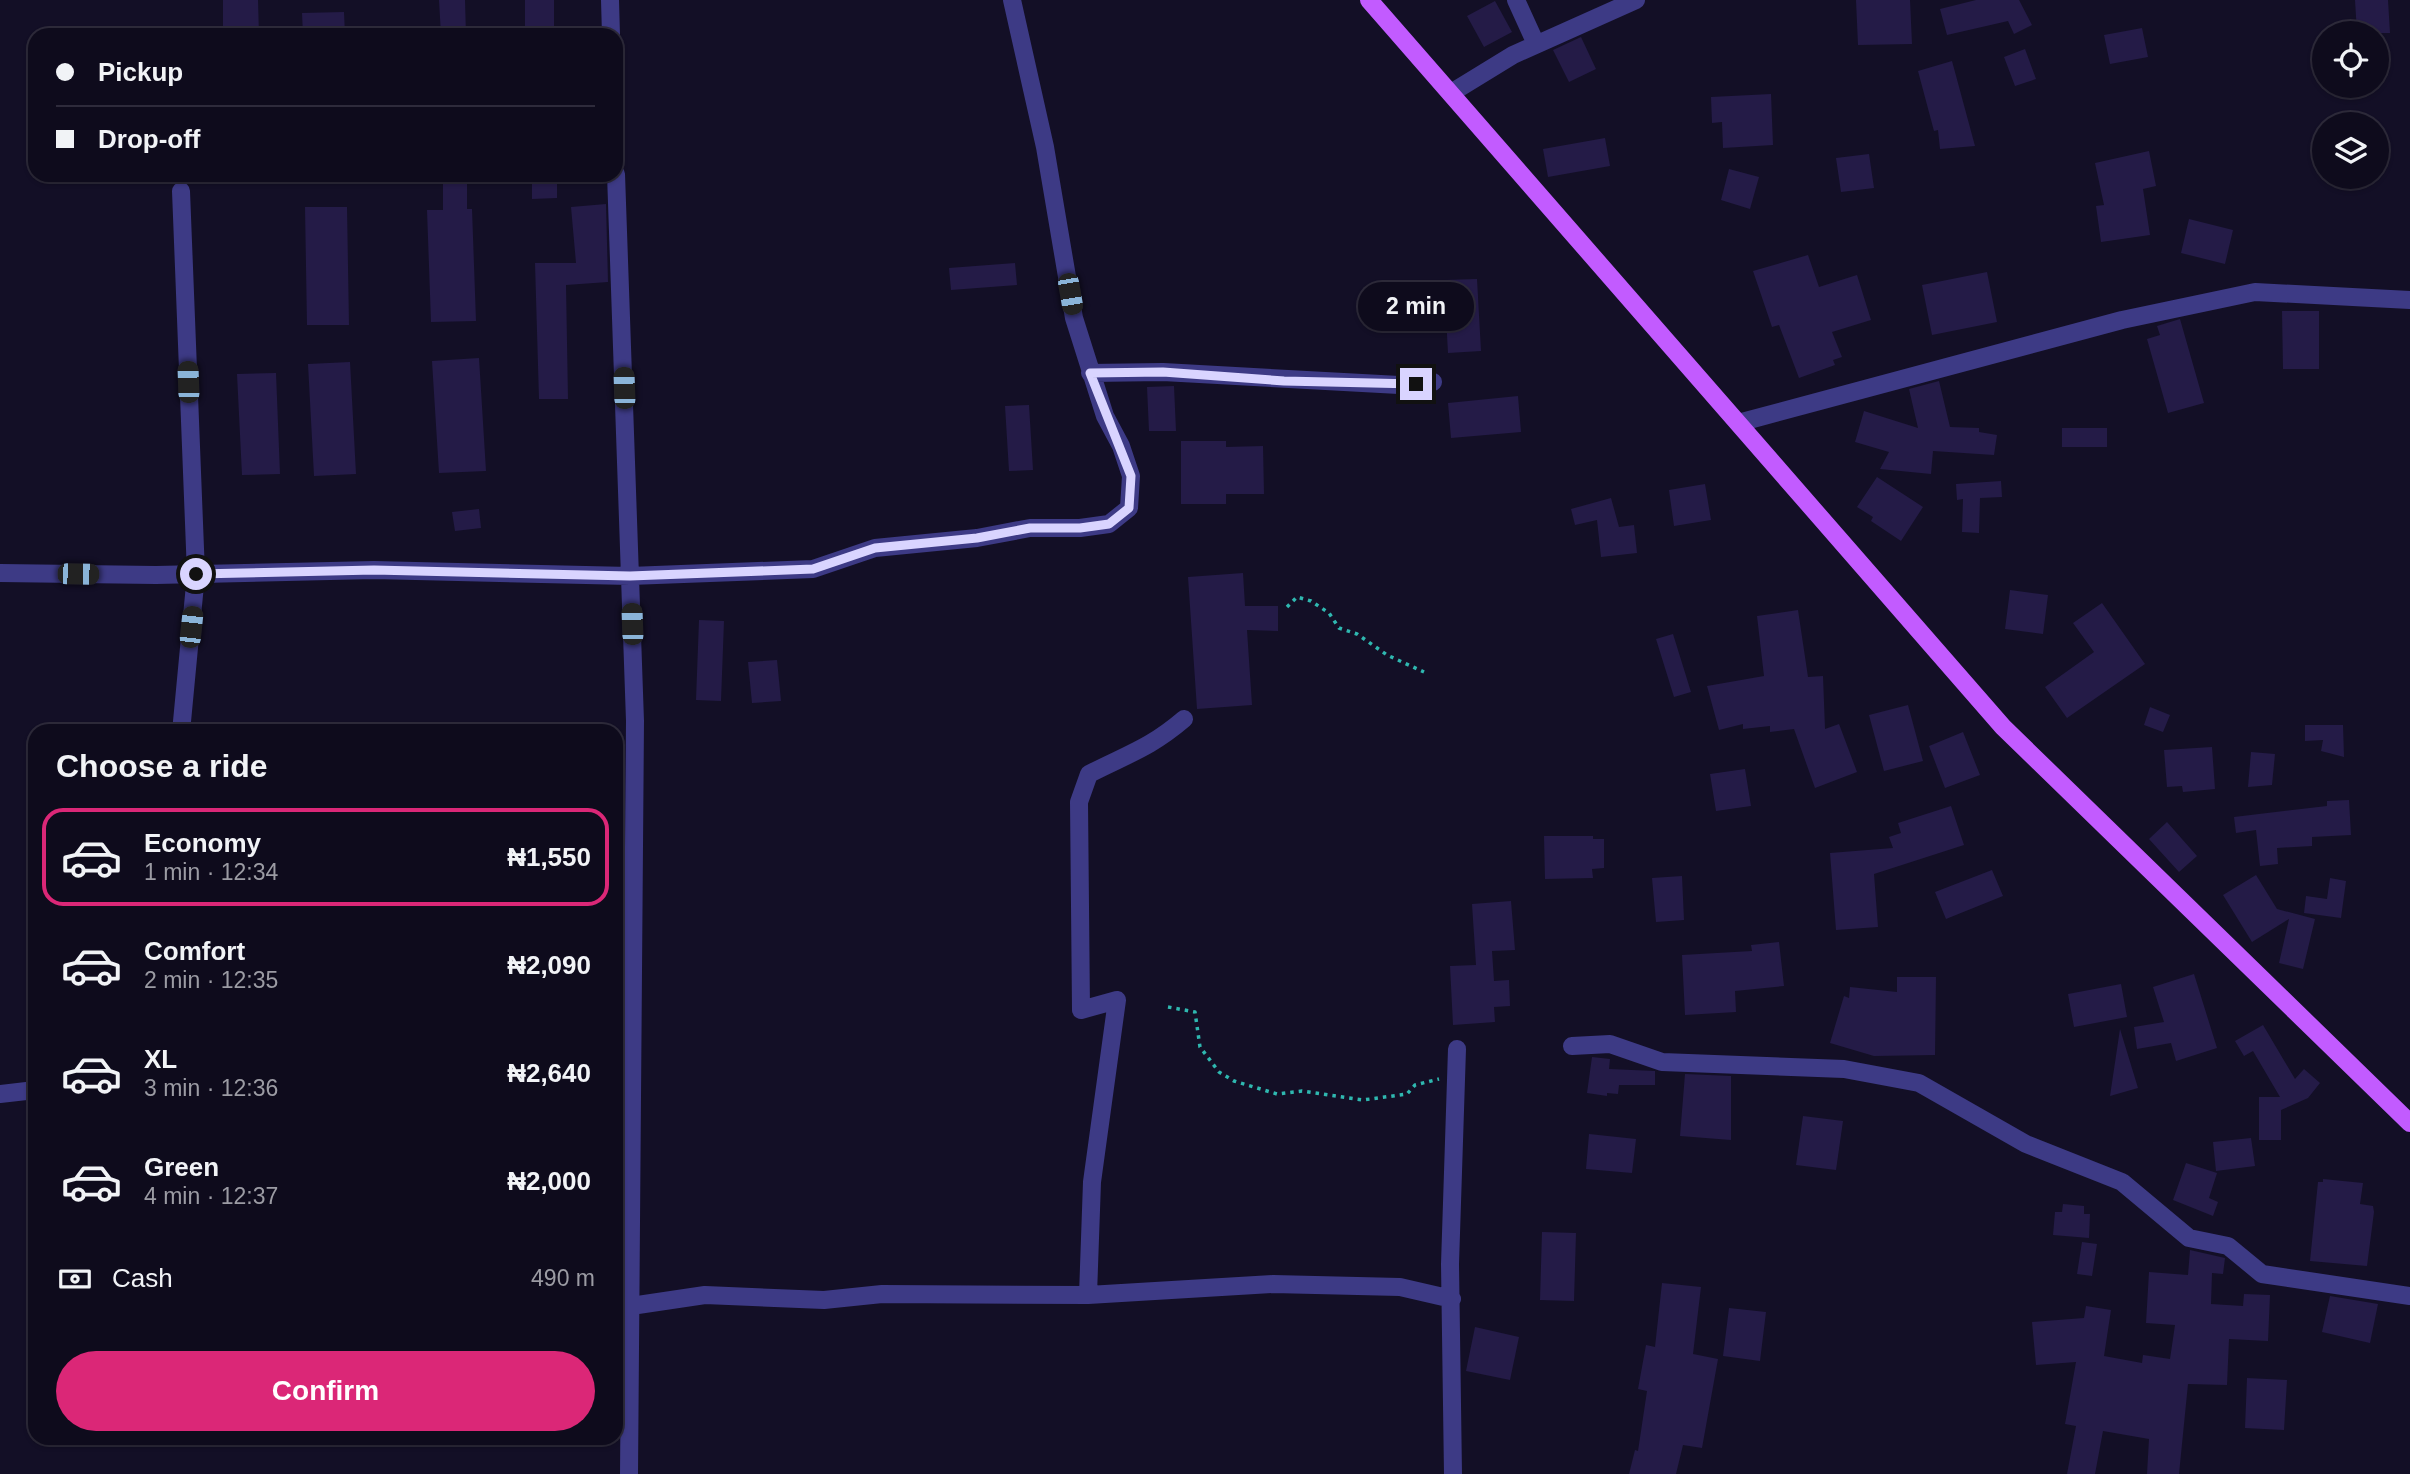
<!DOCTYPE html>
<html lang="en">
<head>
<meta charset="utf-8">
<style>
	:root { --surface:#0e0b1c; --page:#171425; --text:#f1f3f6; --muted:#9b9ba3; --line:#2e2b3b; --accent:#db2777 }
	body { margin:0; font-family:Helvetica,sans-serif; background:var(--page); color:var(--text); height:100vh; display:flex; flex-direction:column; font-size:26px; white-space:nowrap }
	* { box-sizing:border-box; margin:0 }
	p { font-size:23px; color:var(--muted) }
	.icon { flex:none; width:38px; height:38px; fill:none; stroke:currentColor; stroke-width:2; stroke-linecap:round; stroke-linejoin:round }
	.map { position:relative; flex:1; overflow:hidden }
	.drawer { position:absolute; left:28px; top:724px; width:595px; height:721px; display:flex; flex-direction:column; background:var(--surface); border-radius:21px; box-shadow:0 2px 5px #0004,0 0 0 2px var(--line) }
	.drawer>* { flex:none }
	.guide { position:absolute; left:28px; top:28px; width:595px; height:154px; border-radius:21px; box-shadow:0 2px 5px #0004,0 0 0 2px var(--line); display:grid; align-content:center; height:154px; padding:0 28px; background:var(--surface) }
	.buttons { position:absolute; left:2312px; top:21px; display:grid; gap:14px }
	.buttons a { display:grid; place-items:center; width:77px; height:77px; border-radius:50%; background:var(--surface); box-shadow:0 2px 5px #0004,0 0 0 2px var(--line); font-size:35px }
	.end { position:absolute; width:32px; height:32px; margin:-16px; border:9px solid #d9d4ff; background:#111; box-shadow:0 0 0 4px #111 }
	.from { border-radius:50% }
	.bubble { position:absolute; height:49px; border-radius:24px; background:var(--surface); box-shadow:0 2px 5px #0004,0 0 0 2px var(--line); font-size:23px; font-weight:800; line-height:49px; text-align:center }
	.car { position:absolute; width:21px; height:42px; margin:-21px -10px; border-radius:9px; box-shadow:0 0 5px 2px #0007; background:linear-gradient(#222 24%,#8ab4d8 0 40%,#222 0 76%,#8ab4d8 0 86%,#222 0) }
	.guide b { display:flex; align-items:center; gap:24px; height:66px; font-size:26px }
	.guide b+b { border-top:2px solid var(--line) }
	.guide i { width:18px; height:18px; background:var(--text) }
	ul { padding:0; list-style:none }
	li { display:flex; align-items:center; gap:21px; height:98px; margin:0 14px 10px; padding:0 14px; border:4px solid transparent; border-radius:21px }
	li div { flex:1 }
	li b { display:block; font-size:26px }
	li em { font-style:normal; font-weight:800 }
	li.active { border-color:var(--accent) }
	li>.icon { width:63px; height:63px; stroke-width:1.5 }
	h2 { padding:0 28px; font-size:32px; line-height:84px }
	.pay { display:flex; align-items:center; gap:18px; height:77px; padding:0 28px; font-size:26px }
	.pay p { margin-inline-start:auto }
	.action { display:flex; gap:14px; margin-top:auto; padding:14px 28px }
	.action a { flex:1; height:80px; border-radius:42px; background:var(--accent); color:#fff; font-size:28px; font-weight:800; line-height:80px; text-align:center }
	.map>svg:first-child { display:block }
	.building { fill:#241b47 }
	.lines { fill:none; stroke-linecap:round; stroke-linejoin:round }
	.path { stroke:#2fb8b0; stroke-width:3.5; stroke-dasharray:3.5 5; stroke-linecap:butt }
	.minor { stroke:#3d3a85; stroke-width:18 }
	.major { stroke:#c25bff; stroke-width:18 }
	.route { stroke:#d9d4ff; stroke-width:9 }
</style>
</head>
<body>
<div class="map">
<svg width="2410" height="1474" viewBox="0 0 2410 1474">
	<rect width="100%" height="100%" fill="#130f26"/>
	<path class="building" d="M 223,0 L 258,0 L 259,35 L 223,35 Z
		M 439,0 L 465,0 L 466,35 L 441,35 Z
		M 525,0 L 554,0 L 554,35 L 525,35 Z
		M 1856,0 L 1910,0 L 1912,44 L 1858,45 Z
		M 1976,0 L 2019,0 L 2032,25 L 2014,34 L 2008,21 L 1947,35 L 1940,9 Z
		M 2355,0 L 2388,0 L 2390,33 L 2357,33 Z
		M 1495,1 L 1512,32 L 1484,47 L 1467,16 Z
		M 344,12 L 345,35 L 303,35 L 302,13 Z
		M 2142,28 L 2148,57 L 2110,64 L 2104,35 Z
		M 1581,37 L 1596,69 L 1569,82 L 1553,50 Z
		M 2025,49 L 2036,79 L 2015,86 L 2004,57 Z
		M 1952,61 L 1975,146 L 1940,149 L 1938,130 L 1934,131 L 1918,71 Z
		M 1771,94 L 1773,145 L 1723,148 L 1722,122 L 1712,123 L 1711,97 Z
		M 1605,138 L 1610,166 L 1548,177 L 1543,149 Z
		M 2149,151 L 2156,186 L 2143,189 L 2150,235 L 2101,242 L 2096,206 L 2104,205 L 2095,163 Z
		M 1869,154 L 1874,188 L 1841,192 L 1836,158 Z
		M 1729,169 L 1759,177 L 1750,209 L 1721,200 Z
		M 443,175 L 467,175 L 467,209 L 472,209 L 476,321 L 431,322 L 427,210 L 443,210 Z
		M 532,175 L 557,175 L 557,198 L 532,199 Z
		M 606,204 L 608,282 L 566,285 L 568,399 L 539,399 L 535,263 L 576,263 L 571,207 Z
		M 305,207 L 347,207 L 349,325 L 307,325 Z
		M 2189,219 L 2233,230 L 2225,264 L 2181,253 Z
		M 1808,255 L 1819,287 L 1857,275 L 1871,320 L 1832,332 L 1842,357 L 1833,360 L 1835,365 L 1799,378 L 1779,325 L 1772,327 L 1753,271 Z
		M 1015,263 L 1017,285 L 951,290 L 949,268 Z
		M 1987,272 L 1997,322 L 1932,335 L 1922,285 Z
		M 1477,279 L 1481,351 L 1448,353 L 1444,280 Z
		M 2282,311 L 2319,311 L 2319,369 L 2283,369 Z
		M 2180,319 L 2204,403 L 2168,413 L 2147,339 L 2160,335 L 2157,326 Z
		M 479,358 L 486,471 L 439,473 L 432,361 Z
		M 350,362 L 356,474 L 314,476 L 308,364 Z
		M 276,373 L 280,474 L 242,475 L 237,374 Z
		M 1939,381 L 1950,427 L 1979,428 L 1979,432 L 1997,435 L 1994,455 L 1933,451 L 1931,474 L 1880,469 L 1889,452 L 1855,442 L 1864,411 L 1918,428 L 1909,389 Z
		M 1174,386 L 1176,431 L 1149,431 L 1147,387 Z
		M 1518,396 L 1521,432 L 1451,438 L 1448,403 Z
		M 1029,405 L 1033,470 L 1009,471 L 1005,406 Z
		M 2062,428 L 2107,428 L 2107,447 L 2062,447 Z
		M 1181,441 L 1226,441 L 1226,447 L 1263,446 L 1264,494 L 1226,494 L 1226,504 L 1181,504 Z
		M 1877,477 L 1923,507 L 1901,541 L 1871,521 L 1873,517 L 1857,507 Z
		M 2001,481 L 2002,497 L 1980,498 L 1979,533 L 1962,532 L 1963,499 L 1957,500 L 1956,484 Z
		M 1705,484 L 1711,520 L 1674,526 L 1669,490 Z
		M 1611,498 L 1619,527 L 1634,525 L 1637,553 L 1601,557 L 1597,520 L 1575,525 L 1571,509 Z
		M 479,509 L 481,528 L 455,531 L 452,512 Z
		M 1243,573 L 1245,606 L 1278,606 L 1278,631 L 1247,630 L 1252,705 L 1197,709 L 1188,577 Z
		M 2010,590 L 2048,595 L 2043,634 L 2005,629 Z
		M 2102,603 L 2145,664 L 2067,718 L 2045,687 L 2094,652 L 2073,623 Z
		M 1798,610 L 1808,677 L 1823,676 L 1825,729 L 1839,724 L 1857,772 L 1815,788 L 1794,729 L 1770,732 L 1770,726 L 1743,729 L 1743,724 L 1719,730 L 1707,686 L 1764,676 L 1757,616 Z
		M 699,620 L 724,621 L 721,701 L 696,700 Z
		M 1673,634 L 1691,692 L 1674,697 L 1656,639 Z
		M 777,660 L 781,701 L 752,703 L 748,662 Z
		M 1908,705 L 1923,761 L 1884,771 L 1869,715 Z
		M 2150,707 L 2170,715 L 2163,732 L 2144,725 Z
		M 2305,725 L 2343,725 L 2344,757 L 2321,751 L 2323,740 L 2305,741 Z
		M 1963,732 L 1980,775 L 1945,788 L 1929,746 Z
		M 2212,747 L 2215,789 L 2183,792 L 2182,786 L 2167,787 L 2164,750 Z
		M 2251,752 L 2275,754 L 2272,785 L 2248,787 Z
		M 1745,769 L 1751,806 L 1716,811 L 1710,774 Z
		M 2349,800 L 2351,835 L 2312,837 L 2312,846 L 2277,848 L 2278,864 L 2260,866 L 2256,830 L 2236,833 L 2234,817 L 2327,806 L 2327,801 Z
		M 1951,806 L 1964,845 L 1874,874 L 1878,927 L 1836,930 L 1830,853 L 1893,848 L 1889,837 L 1901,833 L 1898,823 Z
		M 2167,822 L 2197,856 L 2179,872 L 2149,839 Z
		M 1544,836 L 1593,836 L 1593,839 L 1604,839 L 1604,868 L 1592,869 L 1593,878 L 1545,879 Z
		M 1992,870 L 2003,896 L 1946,919 L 1935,892 Z
		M 2256,875 L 2277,909 L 2315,919 L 2303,969 L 2279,963 L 2289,919 L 2252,942 L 2223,895 Z
		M 1682,876 L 1684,920 L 1656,922 L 1652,878 Z
		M 2330,878 L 2346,881 L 2341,918 L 2304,913 L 2306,896 L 2327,899 Z
		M 1511,901 L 1515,950 L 1492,951 L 1494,981 L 1509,980 L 1510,1006 L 1494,1007 L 1495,1022 L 1453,1025 L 1450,966 L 1476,965 L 1472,904 Z
		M 1779,942 L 1784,986 L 1735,991 L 1736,1012 L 1685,1015 L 1682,955 L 1752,951 L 1751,945 Z
		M 2194,974 L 2217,1048 L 2176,1061 L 2171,1043 L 2137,1049 L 2134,1027 L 2164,1022 L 2153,987 Z
		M 1897,977 L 1936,977 L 1935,1055 L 1874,1056 L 1830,1043 L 1844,996 L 1849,998 L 1850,987 L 1897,992 Z
		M 2121,984 L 2127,1017 L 2074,1027 L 2068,994 Z
		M 2263,1025 L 2295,1079 L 2304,1069 L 2320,1083 L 2308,1098 L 2281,1110 L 2281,1140 L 2259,1140 L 2259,1097 L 2280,1097 L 2253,1051 L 2244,1056 L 2235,1041 Z
		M 2120,1029 L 2138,1088 L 2110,1096 Z
		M 1592,1057 L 1610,1059 L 1609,1069 L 1655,1071 L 1655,1085 L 1619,1085 L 1618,1094 L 1607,1093 L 1607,1096 L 1587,1093 Z
		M 1685,1074 L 1731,1076 L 1731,1140 L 1680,1136 Z
		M 1803,1116 L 1843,1121 L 1836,1170 L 1796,1165 Z
		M 1589,1134 L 1636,1139 L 1632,1173 L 1586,1169 Z
		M 2251,1138 L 2255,1166 L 2216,1171 L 2213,1142 Z
		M 2186,1163 L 2217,1173 L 2209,1198 L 2218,1202 L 2213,1216 L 2173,1200 Z
		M 2323,1179 L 2363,1183 L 2360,1204 L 2373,1206 L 2374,1212 L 2367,1266 L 2310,1261 L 2318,1182 L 2323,1182 Z
		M 2063,1204 L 2084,1206 L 2084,1214 L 2090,1214 L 2089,1238 L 2053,1235 L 2055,1212 L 2062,1212 Z
		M 1542,1232 L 1576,1233 L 1574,1301 L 1540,1300 Z
		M 2082,1242 L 2097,1244 L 2092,1276 L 2077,1274 Z
		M 2190,1250 L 2225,1258 L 2223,1274 L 2212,1273 L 2211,1304 L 2243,1306 L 2244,1294 L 2270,1295 L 2268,1341 L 2229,1339 L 2227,1385 L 2188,1384 L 2179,1474 L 2147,1474 L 2149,1439 L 2103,1431 L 2095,1474 L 2067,1474 L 2076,1426 L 2065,1424 L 2076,1362 L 2036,1365 L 2032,1322 L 2084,1318 L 2086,1306 L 2111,1310 L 2104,1356 L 2142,1363 L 2143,1355 L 2170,1359 L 2175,1325 L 2146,1323 L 2149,1272 L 2188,1275 Z
		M 1662,1283 L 1701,1287 L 1693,1354 L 1718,1359 L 1702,1448 L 1683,1445 L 1676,1474 L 1629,1474 L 1635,1450 L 1638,1451 L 1647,1391 L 1638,1389 L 1646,1345 L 1655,1347 Z
		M 2330,1296 L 2378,1304 L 2370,1343 L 2322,1332 Z
		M 1729,1308 L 1766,1312 L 1760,1361 L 1723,1356 Z
		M 1475,1327 L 1519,1337 L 1510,1380 L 1466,1371 Z
		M 2247,1378 L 2287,1380 L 2284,1430 L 2245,1428 Z"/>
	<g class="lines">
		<path class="path" d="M 1287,607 L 1297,597 L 1311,601 L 1329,613 L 1339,628 L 1357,634 L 1387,655 L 1424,672
			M 1168,1007 L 1195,1012 L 1200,1047 L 1219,1072 L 1234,1081 L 1277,1094 L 1302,1091 L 1363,1100 L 1407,1094 L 1415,1085 L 1439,1079"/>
		<path class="minor" d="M 610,0 L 611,35
			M 1516,0 L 1536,44
			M 1451,93 L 1513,55 L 1636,0
			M 616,174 L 635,721 L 629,1474
			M 1090,373 L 1163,372 L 1399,385 L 1433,382
			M 1738,423 L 2122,320 L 2255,292 L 2410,300
			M 0,573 L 156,575 L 374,570 L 630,576 L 813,569 L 875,548 L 977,538 L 1030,528 L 1080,528 L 1109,524 L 1129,508 L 1131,476 L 1121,446 L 1105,416 L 1074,318 L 1045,147 L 1012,0
			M 181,732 L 196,574 L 181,191
			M 1572,1046 L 1610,1044 L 1662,1062 L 1844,1069 L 1919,1083 L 2026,1144 L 2122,1182 L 2189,1238 L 2228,1246 L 2262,1274 L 2410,1296
			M 0,1094 L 35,1090
			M 1088,1295 L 1092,1182 L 1117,1000 L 1081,1010 L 1079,802 L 1089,774 C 1128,754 1150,748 1184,719
			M 631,1306 L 705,1295 L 824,1300 L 882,1294 L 1088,1295 L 1273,1284 L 1400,1287 L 1452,1299
			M 1453,1474 L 1450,1264 L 1457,1049"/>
		<path class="major" d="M 1369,0 L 2003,727 L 2410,1123"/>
	</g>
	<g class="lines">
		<path class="route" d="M 196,574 L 374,570 L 630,576 L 813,569 L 875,548 L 977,538 L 1030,528 L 1080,528 L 1109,524 L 1129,508 L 1131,476 L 1090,373 L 1163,372 L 1284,381 L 1416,384"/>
	</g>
</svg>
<div class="buttons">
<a><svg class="icon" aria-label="locate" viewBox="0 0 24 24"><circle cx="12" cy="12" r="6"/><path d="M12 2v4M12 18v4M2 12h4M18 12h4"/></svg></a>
<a><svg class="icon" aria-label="layers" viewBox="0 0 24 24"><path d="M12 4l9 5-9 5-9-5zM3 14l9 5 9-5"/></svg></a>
</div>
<i class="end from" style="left:196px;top:574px"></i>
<i class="end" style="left:1416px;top:384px"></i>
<div class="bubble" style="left:1358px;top:282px;width:116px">2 min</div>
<i class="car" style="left:1070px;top:294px;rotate:170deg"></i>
<i class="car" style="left:188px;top:382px;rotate:358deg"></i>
<i class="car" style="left:624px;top:388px;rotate:358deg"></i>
<i class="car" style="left:78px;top:574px;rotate:91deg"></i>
<i class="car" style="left:632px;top:624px;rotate:358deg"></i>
<i class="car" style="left:191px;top:627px;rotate:6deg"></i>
<div class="guide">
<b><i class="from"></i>Pickup</b>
<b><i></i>Drop-off</b>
</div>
<section class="drawer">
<h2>Choose a ride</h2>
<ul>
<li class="active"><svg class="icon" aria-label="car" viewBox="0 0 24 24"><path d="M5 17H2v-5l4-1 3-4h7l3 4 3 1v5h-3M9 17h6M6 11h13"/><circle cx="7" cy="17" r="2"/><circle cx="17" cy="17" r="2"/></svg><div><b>Economy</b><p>1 min · 12:34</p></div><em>₦1,550</em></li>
<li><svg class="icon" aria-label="car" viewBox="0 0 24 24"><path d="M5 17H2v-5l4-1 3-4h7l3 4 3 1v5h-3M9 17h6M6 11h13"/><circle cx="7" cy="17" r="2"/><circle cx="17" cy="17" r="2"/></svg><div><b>Comfort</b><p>2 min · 12:35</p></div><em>₦2,090</em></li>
<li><svg class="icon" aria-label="car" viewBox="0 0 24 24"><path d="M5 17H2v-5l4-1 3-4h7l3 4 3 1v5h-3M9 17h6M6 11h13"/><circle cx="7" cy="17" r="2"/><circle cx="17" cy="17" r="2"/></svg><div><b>XL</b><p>3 min · 12:36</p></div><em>₦2,640</em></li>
<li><svg class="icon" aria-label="car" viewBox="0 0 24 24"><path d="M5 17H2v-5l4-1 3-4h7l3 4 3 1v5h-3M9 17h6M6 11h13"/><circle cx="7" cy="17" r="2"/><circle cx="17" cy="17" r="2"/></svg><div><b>Green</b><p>4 min · 12:37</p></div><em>₦2,000</em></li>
</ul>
<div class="pay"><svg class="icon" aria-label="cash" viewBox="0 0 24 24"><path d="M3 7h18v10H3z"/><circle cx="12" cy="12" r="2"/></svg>Cash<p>490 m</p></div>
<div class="action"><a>Confirm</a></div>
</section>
</div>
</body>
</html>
